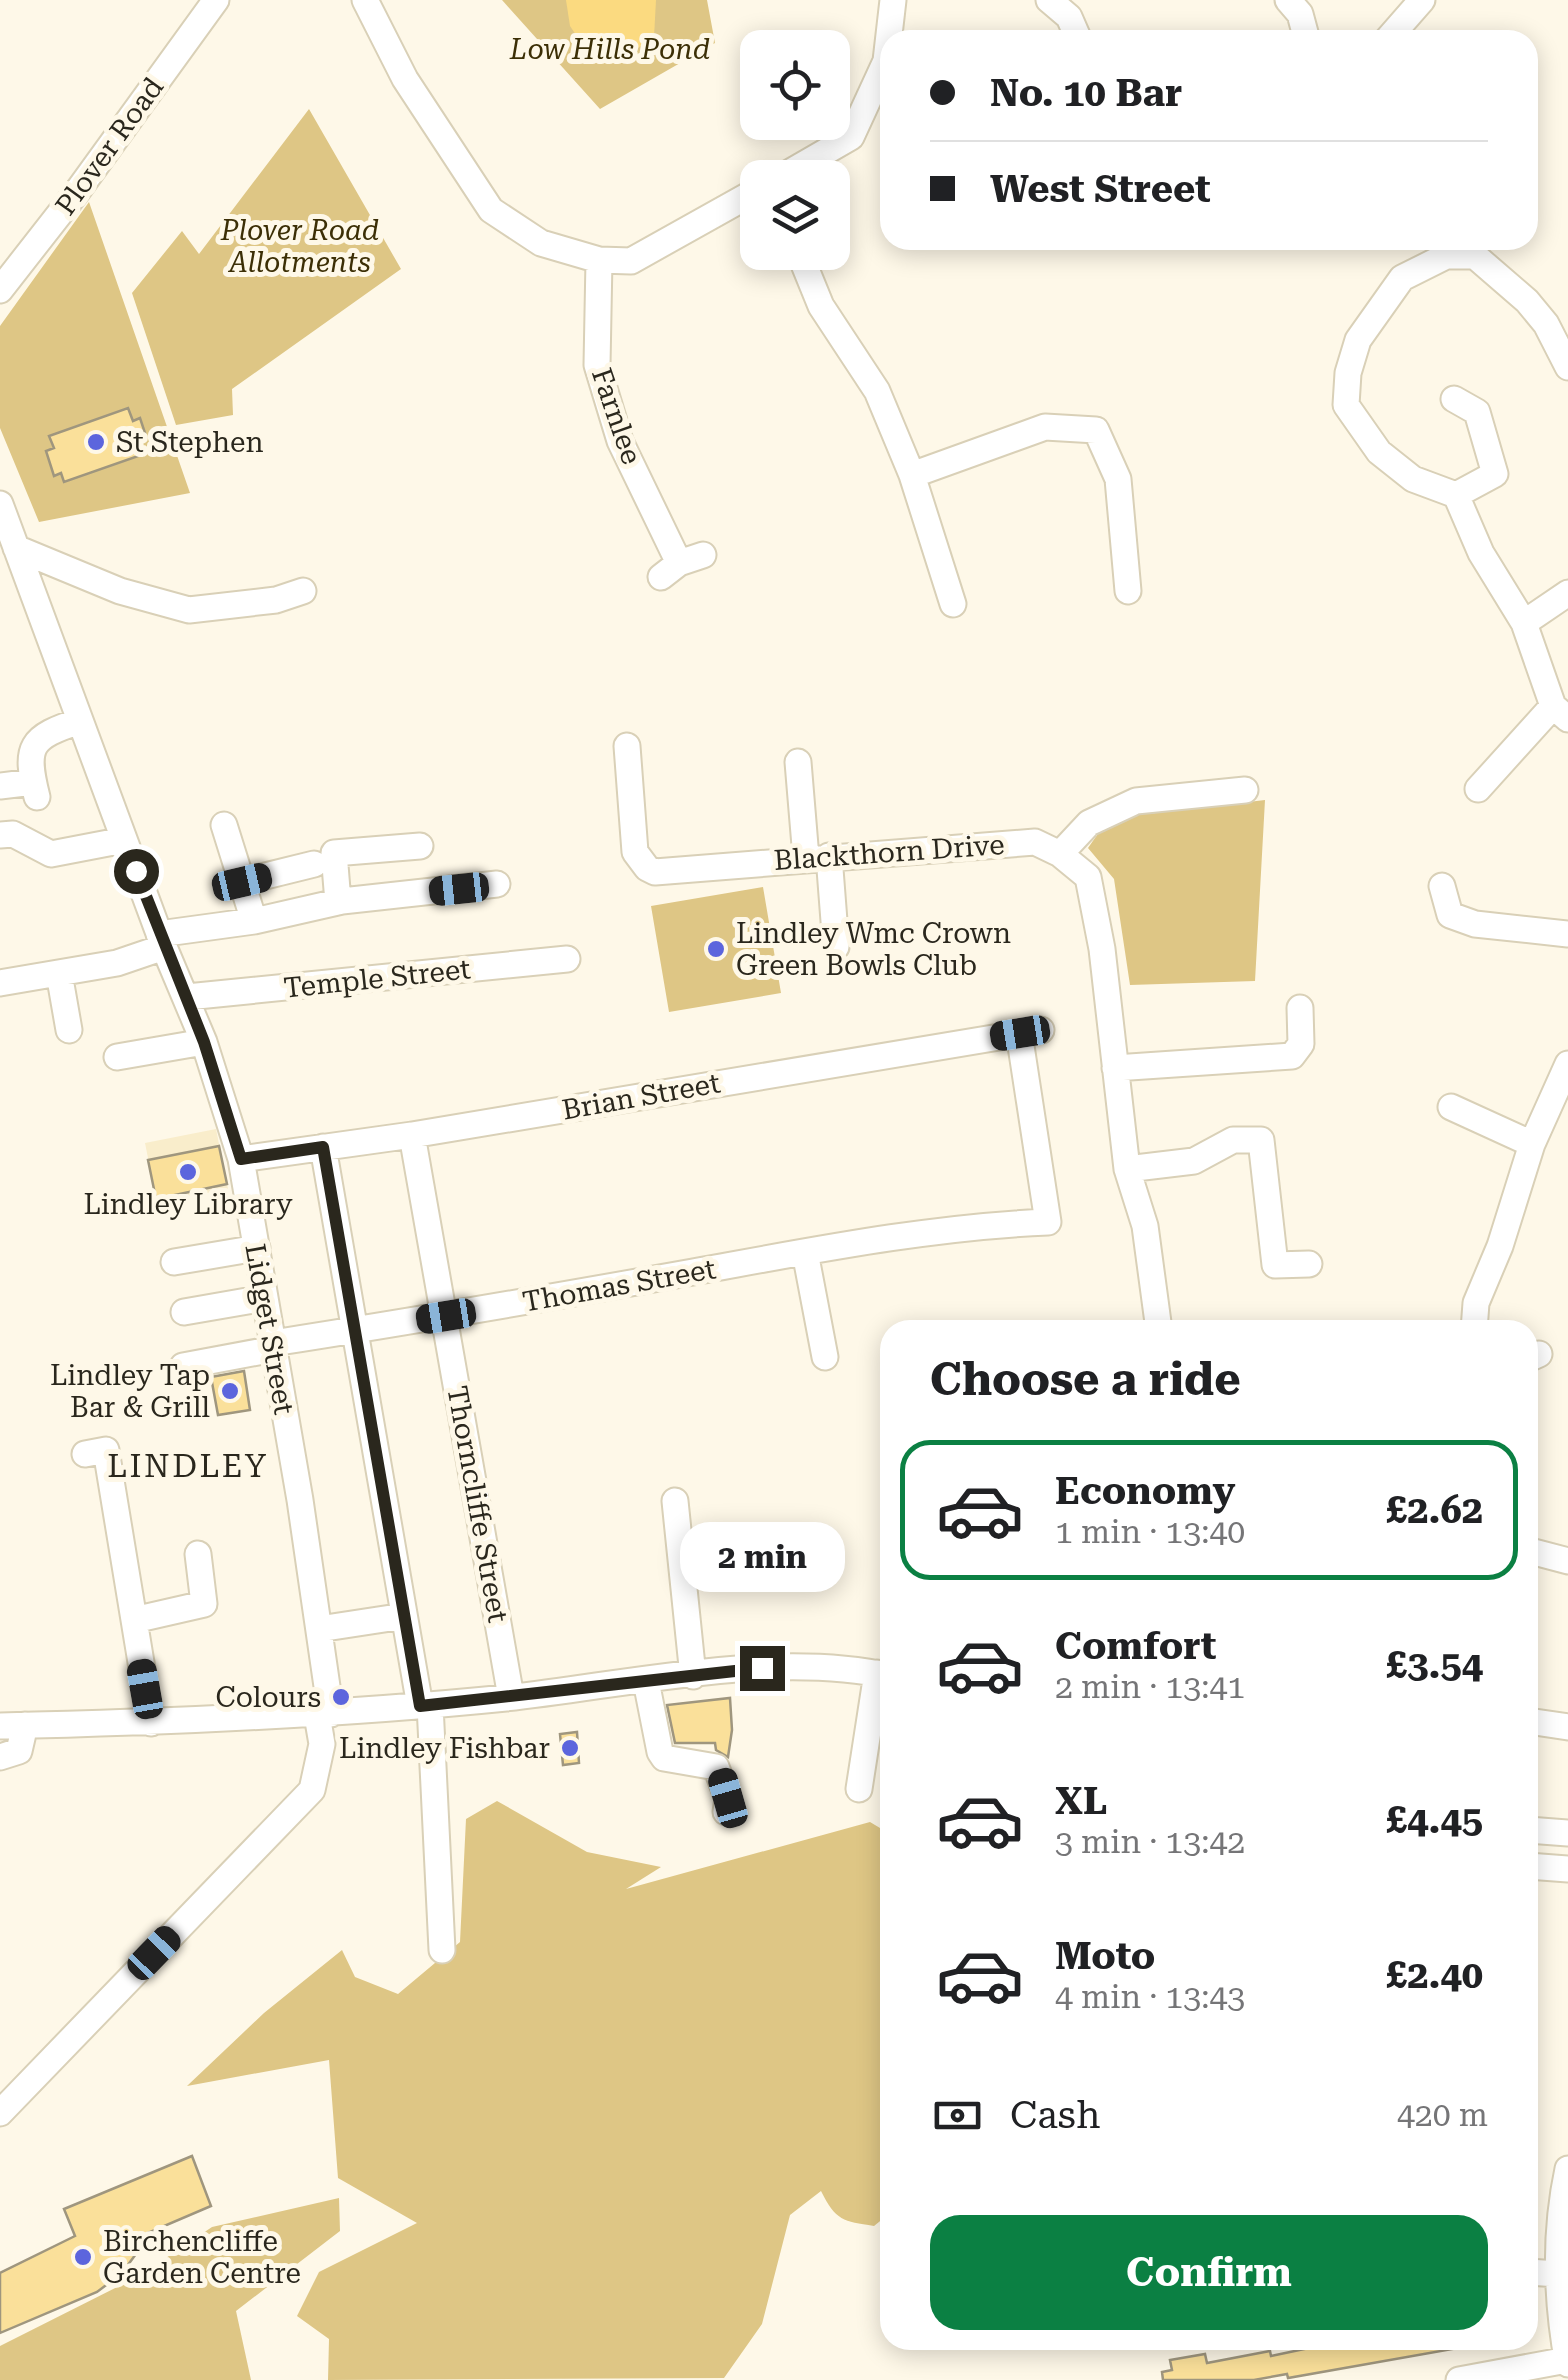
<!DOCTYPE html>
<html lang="en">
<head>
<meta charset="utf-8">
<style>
	:root { --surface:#fff; --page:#f6f6f6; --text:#202124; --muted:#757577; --line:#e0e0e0; --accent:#0b8043 }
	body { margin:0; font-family:"Roboto Serif",serif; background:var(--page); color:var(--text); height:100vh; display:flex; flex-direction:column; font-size:38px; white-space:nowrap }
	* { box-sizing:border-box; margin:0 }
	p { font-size:32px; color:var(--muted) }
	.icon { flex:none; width:55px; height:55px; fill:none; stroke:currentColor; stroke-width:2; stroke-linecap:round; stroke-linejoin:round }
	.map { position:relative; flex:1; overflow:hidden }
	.drawer { position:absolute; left:880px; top:1320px; width:658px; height:1030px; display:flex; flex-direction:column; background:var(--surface); border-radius:30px; box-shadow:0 5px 25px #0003 }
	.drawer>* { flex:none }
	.guide { position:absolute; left:880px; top:30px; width:658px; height:220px; border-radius:30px; box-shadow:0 5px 25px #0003; display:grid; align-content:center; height:220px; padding:0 50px; background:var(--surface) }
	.fabs { position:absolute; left:740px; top:30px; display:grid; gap:20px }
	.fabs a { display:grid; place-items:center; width:110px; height:110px; border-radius:20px; background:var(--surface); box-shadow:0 5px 25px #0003; font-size:50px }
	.end { position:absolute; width:45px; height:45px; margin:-22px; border:12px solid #2a271d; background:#fff; box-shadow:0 0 0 5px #fff }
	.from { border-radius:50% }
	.bubble { position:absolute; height:70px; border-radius:30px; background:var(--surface); box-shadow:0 5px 25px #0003; font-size:32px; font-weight:700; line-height:70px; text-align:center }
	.car { position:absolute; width:30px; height:60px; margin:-30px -15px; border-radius:12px; box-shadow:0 0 8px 2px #0007; background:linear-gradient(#222 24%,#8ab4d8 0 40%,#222 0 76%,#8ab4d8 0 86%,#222 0) }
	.guide b { display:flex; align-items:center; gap:35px; height:95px; font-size:38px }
	.guide b+b { border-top:2px solid var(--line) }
	.guide i { width:25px; height:25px; background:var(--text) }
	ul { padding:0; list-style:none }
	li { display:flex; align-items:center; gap:30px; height:140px; margin:0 20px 15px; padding:0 30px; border:5px solid transparent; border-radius:30px }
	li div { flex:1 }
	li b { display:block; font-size:38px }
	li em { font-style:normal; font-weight:700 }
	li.active { border-color:var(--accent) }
	li>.icon { width:90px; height:90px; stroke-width:1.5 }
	h2 { padding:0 50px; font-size:45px; line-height:120px }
	.pay { display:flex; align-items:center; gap:25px; height:110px; padding:0 50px; font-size:38px }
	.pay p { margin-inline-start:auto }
	.button { display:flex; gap:20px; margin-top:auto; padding:20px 50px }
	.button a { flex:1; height:115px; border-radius:30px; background:var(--accent); color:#fff; font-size:40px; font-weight:700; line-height:115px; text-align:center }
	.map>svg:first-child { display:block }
	.built { fill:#f9edcb }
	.green { fill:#dec685 }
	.water { fill:#fbda80 }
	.building { fill:#fae09a; stroke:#9f967e; stroke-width:2.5 }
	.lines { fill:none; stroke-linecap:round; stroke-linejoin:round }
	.minor-casing { stroke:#d9d0b7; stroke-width:29 }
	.minor { stroke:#fff; stroke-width:25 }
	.route { stroke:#2a271d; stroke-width:12 }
	.poi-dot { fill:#5c65dd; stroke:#fef8e8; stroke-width:4 }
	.labels { text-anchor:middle; stroke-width:10; stroke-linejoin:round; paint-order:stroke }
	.park-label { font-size:28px; font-style:italic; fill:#3c2f06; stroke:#fef8e8 }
	.street-label { font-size:28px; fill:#2a271d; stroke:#fef8e8 }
	.poi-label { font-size:28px; fill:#2a271d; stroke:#fef8e8; text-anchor:start }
	.quarter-label { font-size:32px; letter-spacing:2.5px; fill:#2a271d; stroke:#fef8e8 }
</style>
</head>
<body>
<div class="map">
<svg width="1568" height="2380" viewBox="0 0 1568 2380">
	<rect width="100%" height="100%" fill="#fef8e8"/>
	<path class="built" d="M 216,1129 L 228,1189 L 157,1203 L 145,1143 Z"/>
	<path class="green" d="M 502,0 L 707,0 L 715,43 L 600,109 Z
		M 309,109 L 401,269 L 232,389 L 233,415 L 176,425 L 132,293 L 182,231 L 199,254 Z
		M 89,202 L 190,493 L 39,522 L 0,428 L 0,326 Z
		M 1265,800 L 1255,981 L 1130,985 L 1114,879 L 1088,848 L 1104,825 L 1127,811 L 1147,814 Z
		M 763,887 L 781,993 L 669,1012 L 651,906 Z
		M 497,1801 L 587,1852 L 661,1867 L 626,1889 L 870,1822 L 890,1834 L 890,2213 L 874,2226 C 843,2221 836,2221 821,2191 L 790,2215 L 762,2324 L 724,2378 L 328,2380 L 329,2339 L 297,2316 L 319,2272 L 417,2223 L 338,2178 L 329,2060 L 187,2086 L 264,2013 L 342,1950 L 355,1977 L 398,1994 L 460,1942 L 466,1819 Z
		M 339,2198 L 340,2231 L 236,2311 L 251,2380 L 0,2380 L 0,2346 L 139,2276 L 212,2227 Z"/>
	<path class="water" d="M 566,0 L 656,0 L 654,37 L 632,52 L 602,53 L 582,44 L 570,26 Z"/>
	<path class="building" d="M 128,408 L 133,421 L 140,418 L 145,433 L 138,436 L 144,454 L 64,482 L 61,473 L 54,476 L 46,451 L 54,448 L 49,436 Z
		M 219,1146 L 227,1184 L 156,1199 L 148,1160 Z
		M 244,1371 L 250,1410 L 218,1415 L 211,1377 Z
		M 730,1698 L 732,1730 L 728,1757 L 716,1750 L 715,1743 L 675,1743 L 667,1705 Z
		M 577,1732 L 579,1763 L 563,1765 L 560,1734 Z
		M 192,2156 L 211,2206 L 143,2235 L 144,2243 L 122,2273 L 97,2292 L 0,2333 L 0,2273 L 75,2236 L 64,2209 Z
		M 1347,2340 L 1458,2340 L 1458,2348 L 1288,2378 L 1287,2374 L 1254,2380 L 1163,2380 L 1162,2372 L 1172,2370 L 1170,2360 L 1205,2354 L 1207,2363 L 1270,2351 L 1271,2356 Z"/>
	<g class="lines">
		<defs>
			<path id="minor" d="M 365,0 L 405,79 L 491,210 L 541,243 L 599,260 L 631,261 L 758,190
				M 1049,0 L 1069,17 L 1079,40
				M 1288,0 L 1300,14 L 1307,40
				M 1387,40 L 1422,0
				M 780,178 L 851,137 L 886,61 L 893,0
				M 799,252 L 821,306 L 877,391 L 912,475 L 953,604
				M 599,260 L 597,365 L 620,441 L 679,563 L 661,577
				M 0,290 L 79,189 L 216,0
				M 1568,367 L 1546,324 L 1527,301 L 1475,256 L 1446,256 L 1402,278 L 1358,340 L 1348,373 L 1346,405 L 1379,452 L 1413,479 L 1456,495 L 1481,553 L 1524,623 L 1553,706 L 1568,719
				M 1454,399 L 1477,412 L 1495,474 L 1456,495
				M 912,475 L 1045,427 L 1096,430 L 1118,479 L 1128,591
				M 0,504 L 164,947 L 204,1042 L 241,1159 L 300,1500 L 331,1714
				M 16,548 L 120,591 L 189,610 L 276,600 L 303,591
				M 679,563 L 703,555
				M 1524,623 L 1568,593
				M 627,746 L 635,852 L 647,868 L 655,872 L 1035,842 L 1060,854 L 1088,877 L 1102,949 L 1127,1169 L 1145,1226 L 1159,1330
				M 798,762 L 806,858
				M 0,786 L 33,782
				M 1478,789 L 1553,706
				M 37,797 C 24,746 30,737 80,721
				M 224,825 L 254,921
				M 0,835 L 13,834 L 51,854 L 124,840
				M 1060,854 L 1089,823 L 1136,801 L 1245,790
				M 829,856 L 836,947
				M 241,882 L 314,864
				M 1442,886 L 1450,915 L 1475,924 L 1568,934
				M 338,902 L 334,853 L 420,846
				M 159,934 L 254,921 L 342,901 L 497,884
				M 59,973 L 69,1030
				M 0,983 L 117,963 L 164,947
				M 187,997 L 567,959
				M 117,1057 L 204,1042
				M 1115,1068 L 1292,1056 L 1301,1044 L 1300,1008
				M 1451,1107 L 1532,1144
				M 412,1135 L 511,1697
				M 323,1147 L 420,1706
				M 241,1159 L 412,1135 L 1041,1030
				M 1127,1169 L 1194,1161 L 1233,1140 L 1261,1140 L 1275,1265 L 1309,1264
				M 805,1252 L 825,1357
				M 174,1262 L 257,1248
				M 184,1312 L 265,1298
				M 1474,1330 L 1476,1303 L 1500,1246 L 1532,1144 L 1568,1064
				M 273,1343 C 414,1321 553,1297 693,1272 C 810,1251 929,1227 1048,1222 L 1019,1033
				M 1528,1359 L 1539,1354
				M 183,1366 L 274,1349
				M 85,1454 L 106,1450 L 151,1723
				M 675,1501 L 693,1676
				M 1528,1556 L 1534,1552 L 1568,1561
				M 134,1620 L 204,1604 L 198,1554
				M 319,1629 L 404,1616
				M 646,1681 L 660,1752 L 664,1758 L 716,1767 L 728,1799 L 726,1812
				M 430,1705 L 442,1950
				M 1528,1721 L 1568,1727
				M 0,1726 C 170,1722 337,1715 506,1698 C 627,1685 771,1650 890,1676
				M 0,1757 L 19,1751 L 25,1725
				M 859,1789 L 877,1673
				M 1528,1830 L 1568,1833
				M 1528,1866 L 1568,1869
				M 0,2113 L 312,1790 L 322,1744 L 317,1715
				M 1568,2169 C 1554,2234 1556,2298 1568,2364
				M 1528,2272 L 1558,2274
				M 1459,2380 L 1567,2360"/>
		</defs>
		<use href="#minor" class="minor-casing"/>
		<use href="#minor" class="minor"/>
	</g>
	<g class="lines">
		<path class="route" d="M 136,871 L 204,1042 L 241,1159 L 323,1147 L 420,1706 L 762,1668"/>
	</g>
	<g class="poi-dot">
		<circle cx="96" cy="442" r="10"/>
		<circle cx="716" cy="949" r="10"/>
		<circle cx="188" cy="1172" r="10"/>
		<circle cx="230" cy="1391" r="10"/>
		<circle cx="341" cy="1697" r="10"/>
		<circle cx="570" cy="1748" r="10"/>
		<circle cx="83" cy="2257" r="10"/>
	</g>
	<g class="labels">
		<g class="park-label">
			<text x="610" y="59">Low Hills Pond</text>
			<text x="300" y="240">Plover Road<tspan x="300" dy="32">Allotments</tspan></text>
		</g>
		<g class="street-label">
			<text transform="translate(109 146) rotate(-54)" y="10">Plover Road</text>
			<text transform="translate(617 416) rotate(71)" y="10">Farnlee</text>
			<text transform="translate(889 852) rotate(-4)" y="10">Blackthorn Drive</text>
			<text transform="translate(377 978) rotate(-6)" y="10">Temple Street</text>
			<text transform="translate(641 1096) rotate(-10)" y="10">Brian Street</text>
			<text transform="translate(619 1285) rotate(-10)" y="10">Thomas Street</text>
			<text transform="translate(270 1329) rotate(80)" y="10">Lidget Street</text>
			<text transform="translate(478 1504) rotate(80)" y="10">Thorncliffe Street</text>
		</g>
		<g class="poi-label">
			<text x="116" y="452">St Stephen</text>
			<text x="736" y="943">Lindley Wmc Crown<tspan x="736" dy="32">Green Bowls Club</tspan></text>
			<text x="188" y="1214" text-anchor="middle">Lindley Library</text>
			<text x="210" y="1385" text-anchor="end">Lindley Tap<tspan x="210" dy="32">Bar &amp; Grill</tspan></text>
			<text x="321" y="1707" text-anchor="end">Colours</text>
			<text x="550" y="1758" text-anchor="end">Lindley Fishbar</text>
			<text x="103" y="2251">Birchencliffe<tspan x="103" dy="32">Garden Centre</tspan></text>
		</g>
		<g class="quarter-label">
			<text x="188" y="1477">LINDLEY</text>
		</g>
	</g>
</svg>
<div class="fabs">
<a><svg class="icon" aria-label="locate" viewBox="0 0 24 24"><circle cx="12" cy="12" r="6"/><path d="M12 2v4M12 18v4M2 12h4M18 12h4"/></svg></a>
<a><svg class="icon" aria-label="layers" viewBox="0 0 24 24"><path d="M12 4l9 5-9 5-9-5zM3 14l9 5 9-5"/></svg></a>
</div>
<i class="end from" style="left:136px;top:871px"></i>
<i class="end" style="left:762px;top:1668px"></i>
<div class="bubble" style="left:680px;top:1522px;width:165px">2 min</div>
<i class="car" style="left:242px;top:882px;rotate:77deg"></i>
<i class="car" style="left:459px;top:889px;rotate:264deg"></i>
<i class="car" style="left:1020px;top:1033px;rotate:261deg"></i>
<i class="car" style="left:446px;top:1316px;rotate:261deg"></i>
<i class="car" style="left:145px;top:1689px;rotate:350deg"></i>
<i class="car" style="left:728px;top:1798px;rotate:344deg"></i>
<i class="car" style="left:154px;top:1953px;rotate:44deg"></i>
<div class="guide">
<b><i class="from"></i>No. 10 Bar</b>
<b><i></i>West Street</b>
</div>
<section class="drawer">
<h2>Choose a ride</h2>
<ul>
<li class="active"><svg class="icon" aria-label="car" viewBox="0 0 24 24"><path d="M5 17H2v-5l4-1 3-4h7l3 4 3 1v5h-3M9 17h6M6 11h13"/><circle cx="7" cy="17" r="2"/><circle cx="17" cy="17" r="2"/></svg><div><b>Economy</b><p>1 min · 13:40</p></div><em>£2.62</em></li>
<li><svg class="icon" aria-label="car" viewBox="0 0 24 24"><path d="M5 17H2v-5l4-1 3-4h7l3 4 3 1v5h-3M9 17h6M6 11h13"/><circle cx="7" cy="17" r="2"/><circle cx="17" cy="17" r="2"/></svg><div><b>Comfort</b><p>2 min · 13:41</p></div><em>£3.54</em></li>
<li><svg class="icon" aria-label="car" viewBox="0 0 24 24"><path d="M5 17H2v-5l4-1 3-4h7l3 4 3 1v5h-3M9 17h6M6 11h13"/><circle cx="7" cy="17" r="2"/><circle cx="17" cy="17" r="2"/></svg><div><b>XL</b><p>3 min · 13:42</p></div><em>£4.45</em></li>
<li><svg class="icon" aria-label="car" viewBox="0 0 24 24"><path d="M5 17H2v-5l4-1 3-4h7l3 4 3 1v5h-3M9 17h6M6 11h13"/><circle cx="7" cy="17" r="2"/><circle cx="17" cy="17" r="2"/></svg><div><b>Moto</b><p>4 min · 13:43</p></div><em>£2.40</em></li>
</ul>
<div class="pay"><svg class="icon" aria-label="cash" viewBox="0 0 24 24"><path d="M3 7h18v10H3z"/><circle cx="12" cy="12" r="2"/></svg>Cash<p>420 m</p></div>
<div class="button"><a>Confirm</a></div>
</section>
</div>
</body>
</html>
